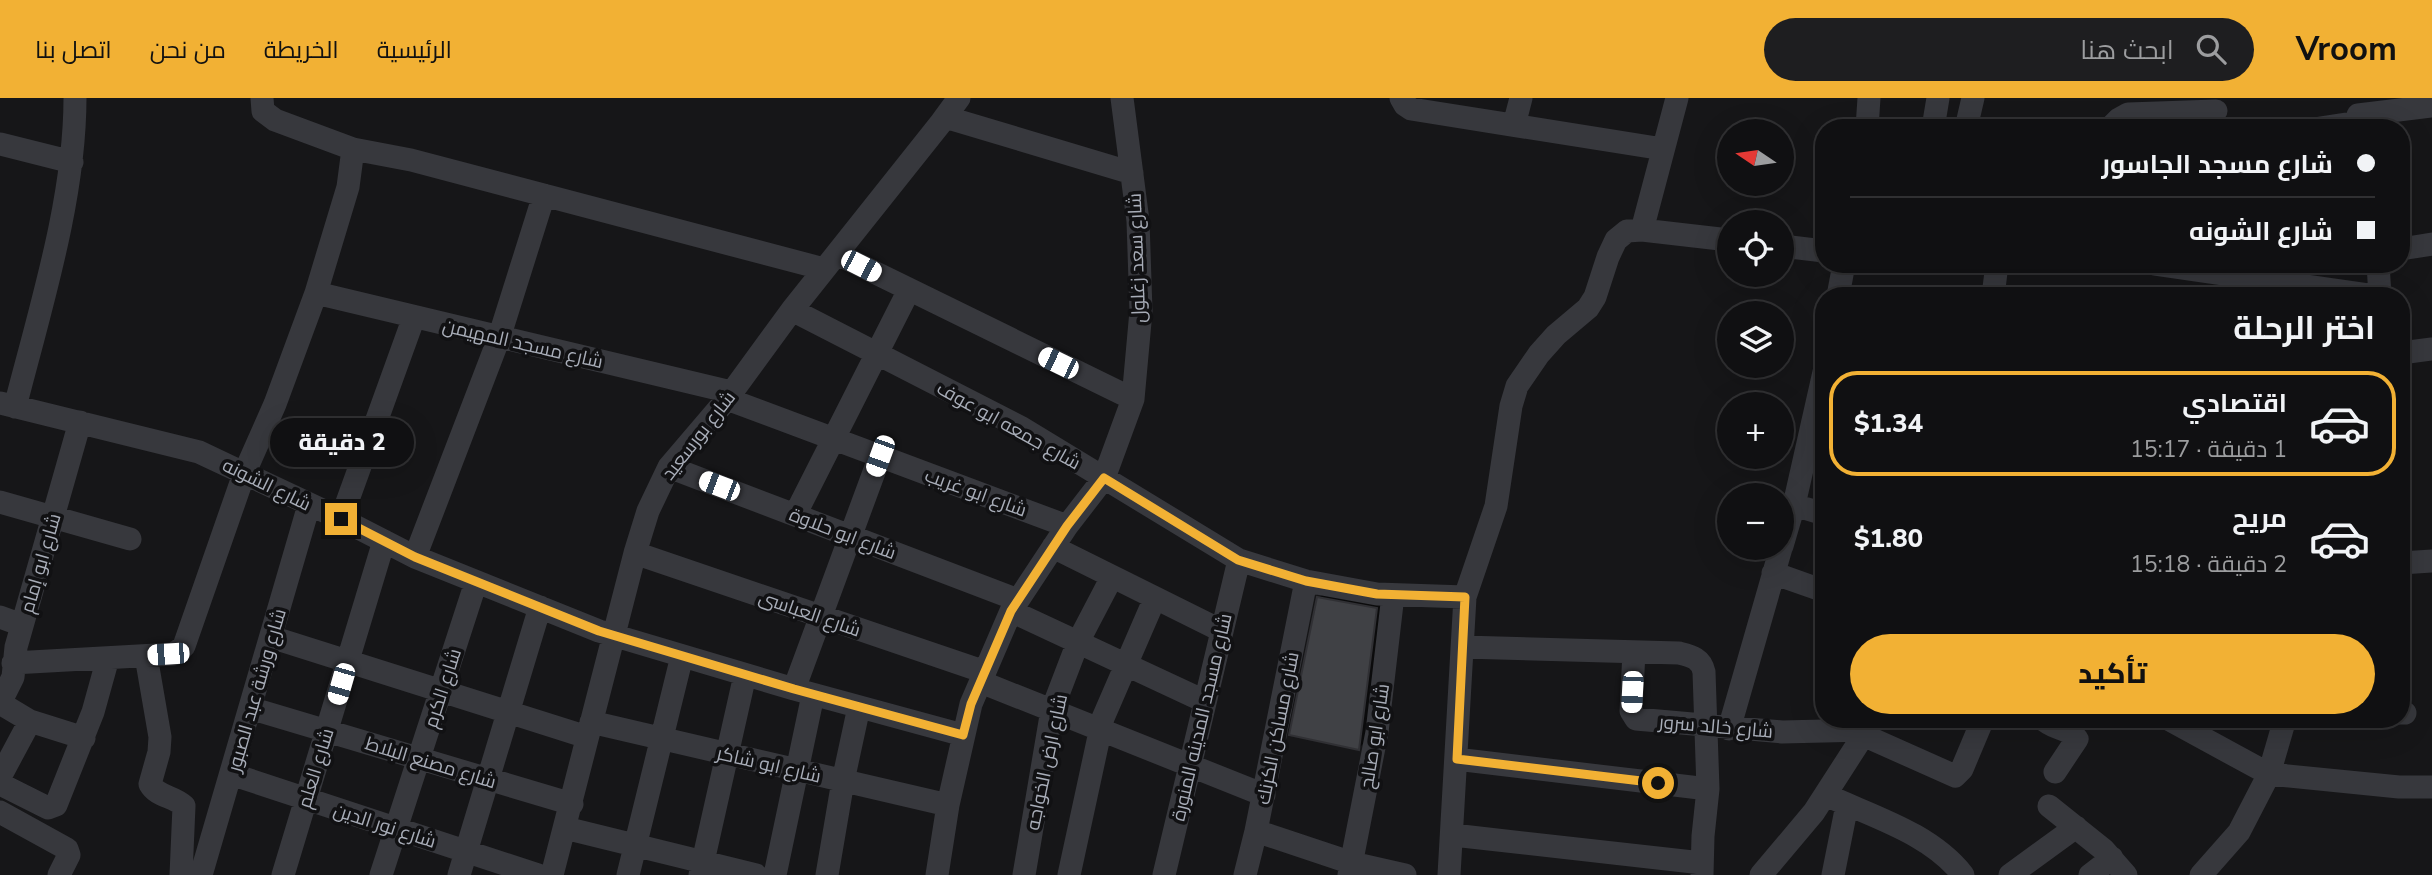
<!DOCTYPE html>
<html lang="ar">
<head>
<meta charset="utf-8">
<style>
	:root { --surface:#101012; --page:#1e1e20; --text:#f1f3f6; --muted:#9c9d9f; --line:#303032; --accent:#f2b134 }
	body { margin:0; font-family:"Nunito Sans",Cairo,sans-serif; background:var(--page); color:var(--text); direction:rtl; height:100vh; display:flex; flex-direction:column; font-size:26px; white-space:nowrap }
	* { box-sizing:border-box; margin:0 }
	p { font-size:23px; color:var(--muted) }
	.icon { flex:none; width:38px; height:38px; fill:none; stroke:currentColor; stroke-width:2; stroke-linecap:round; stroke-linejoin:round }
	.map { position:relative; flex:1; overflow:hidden; direction:ltr }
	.panel { position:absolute; left:1815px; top:189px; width:595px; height:441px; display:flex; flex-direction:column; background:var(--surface); border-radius:28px; box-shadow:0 7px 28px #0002,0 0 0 2px var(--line); direction:rtl }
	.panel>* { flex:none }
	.top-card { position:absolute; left:1815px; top:21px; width:595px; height:154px; border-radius:28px; box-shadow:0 7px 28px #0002,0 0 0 2px var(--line); direction:rtl; display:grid; align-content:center; height:154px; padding:0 35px; background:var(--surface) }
	.needle { width:46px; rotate:283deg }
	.tools { position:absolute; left:1717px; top:21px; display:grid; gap:14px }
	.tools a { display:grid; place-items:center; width:77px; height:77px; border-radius:50%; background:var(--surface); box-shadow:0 7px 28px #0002,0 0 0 2px var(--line); font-size:35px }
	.end { position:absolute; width:32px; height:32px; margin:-16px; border:9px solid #f2b134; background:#111; box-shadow:0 0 0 4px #111 }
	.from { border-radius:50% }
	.bubble { position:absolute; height:49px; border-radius:24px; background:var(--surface); box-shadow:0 7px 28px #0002,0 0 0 2px var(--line); font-size:23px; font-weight:800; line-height:49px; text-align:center; direction:rtl }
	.car { position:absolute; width:21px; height:42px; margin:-21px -10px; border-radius:9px; box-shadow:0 0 5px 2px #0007; background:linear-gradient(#fff 24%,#345 0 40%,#fff 0 76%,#345 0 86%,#fff 0) }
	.top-card b { display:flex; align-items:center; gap:24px; height:66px; font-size:26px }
	.top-card b+b { border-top:2px solid var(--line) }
	.top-card i { width:18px; height:18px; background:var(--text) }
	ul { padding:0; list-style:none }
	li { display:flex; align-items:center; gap:21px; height:105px; margin:0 14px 10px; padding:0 21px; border:4px solid transparent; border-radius:28px }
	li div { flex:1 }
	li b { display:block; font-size:26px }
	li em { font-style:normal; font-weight:800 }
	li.on { border-color:var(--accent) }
	li>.icon { width:63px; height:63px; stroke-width:1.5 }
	h2 { padding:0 35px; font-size:32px; line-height:84px }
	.button { display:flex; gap:14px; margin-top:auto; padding:14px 35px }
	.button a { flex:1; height:80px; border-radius:42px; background:var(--accent); color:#111; font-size:28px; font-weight:800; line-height:80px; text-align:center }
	header { display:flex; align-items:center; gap:42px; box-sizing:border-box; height:98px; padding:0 35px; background:var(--accent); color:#111 }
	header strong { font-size:33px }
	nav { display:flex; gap:38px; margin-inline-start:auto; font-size:24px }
	.search { width:490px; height:63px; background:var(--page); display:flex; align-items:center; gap:18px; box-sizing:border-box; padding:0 24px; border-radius:38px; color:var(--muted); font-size:26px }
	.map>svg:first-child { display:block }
	.shadow { fill:#0007 }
	.building { fill:#404145; stroke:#303034; stroke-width:2 }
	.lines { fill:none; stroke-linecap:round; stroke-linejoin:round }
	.street { stroke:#37383d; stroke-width:23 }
	.route { stroke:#f2b134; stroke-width:9 }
	.labels { text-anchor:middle; stroke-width:7; stroke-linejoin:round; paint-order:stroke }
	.street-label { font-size:19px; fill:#a8adb8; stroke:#111113 }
</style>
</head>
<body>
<header>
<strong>Vroom</strong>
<div class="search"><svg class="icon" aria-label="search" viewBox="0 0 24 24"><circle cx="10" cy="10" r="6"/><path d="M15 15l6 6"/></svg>ابحث هنا</div>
<nav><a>الرئيسية</a><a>الخريطة</a><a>من نحن</a><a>اتصل بنا</a></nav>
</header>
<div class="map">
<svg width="2432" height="777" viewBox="0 0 2432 777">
	<rect width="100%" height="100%" fill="#161618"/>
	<path class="shadow" d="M 1328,491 L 1386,501 L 1368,641 L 1359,650 L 1319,500 Z"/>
	<path class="building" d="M 1317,499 L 1377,510 L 1359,652 L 1289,637 Z"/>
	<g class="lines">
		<path class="street" d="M 262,0 L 263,13 L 275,22 L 353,51
			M 1401,0 L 1405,7 L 1411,11 L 1663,51
			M 2358,17 L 2432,8
			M 945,19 L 1132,75
			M 1514,27 L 1521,0
			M 1867,30 L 1869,0
			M 1933,30 L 1938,0
			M 1966,30 L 1973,0
			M 2110,30 L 2119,21 L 2128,16 L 2216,13
			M 2320,30 L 2359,24
			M 0,46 L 72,64
			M 1642,132 L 1677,0
			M 1782,148 L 1824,153
			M 2401,151 L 2432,146
			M 837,156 L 1133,301
			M 2155,166 L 2375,198
			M 2378,166 L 2380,198
			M 316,195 L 731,294
			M 1838,198 L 1844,166
			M 1993,198 L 1997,166
			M 792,212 L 1022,330 L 1239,462 L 1306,483 L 1377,496 L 1465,499
			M 2401,255 L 2432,251
			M 727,301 L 1067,428
			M 0,305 L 199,354 L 341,421 L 415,459 L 599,533 L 794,591 L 963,637
			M 15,309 C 40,211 75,101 75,0
			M 669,369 L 1018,502
			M 0,404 L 130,441
			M 1794,407 L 1824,416
			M 795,417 L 909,192
			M 341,421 L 414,219
			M 1782,448 L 1794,407 L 1824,274
			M 1053,449 L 1222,533
			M 635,455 L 985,574
			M 415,459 L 499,240 L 544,97
			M 2401,465 L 2432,463
			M 1773,475 L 1824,493
			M 1011,513 L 1204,603
			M 0,519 L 22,527
			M 271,539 L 587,639
			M 1463,549 L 1679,555 C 1691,558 1701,560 1704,574 L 1708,691 L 1703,738 L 1702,777
			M 1634,554 L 1631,613 L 1636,621 L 1782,634 L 1866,632
			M 146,558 L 160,639 L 159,654 L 150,686 C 157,699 174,698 184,708 L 181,777
			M 13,565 L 174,556 L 184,548 L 244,376 L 275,306 L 316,195 L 348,89 L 353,51 L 411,62 L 824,171
			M 981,584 L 1264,697
			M 794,591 L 880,358
			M 0,605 L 13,579 L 16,549 L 80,324
			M 0,605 L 30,623 L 84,640
			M 250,610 L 572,706
			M 2401,615 L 2405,615
			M 2043,621 C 2052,631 2069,630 2077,641 L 2055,674
			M 2168,621 L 2269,676 L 2399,689 L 2432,689
			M 591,624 L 948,707
			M 1729,631 L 1781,450
			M 1863,637 L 1955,678 L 1962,671 L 1983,621
			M 1456,661 L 1708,691
			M 231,676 L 538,777
			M 0,679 L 30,623
			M 0,686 L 48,710 L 56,707 L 93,614 L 108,560
			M 1826,697 C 1873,719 1930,735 1963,777
			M 2049,708 L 2104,752 L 2126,777
			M 0,714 L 67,751 L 69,757 L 59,777
			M 565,730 L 756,777
			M 1256,733 L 1352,765 L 1405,777
			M 1453,737 L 1702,765
			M 201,777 L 309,407
			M 283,777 L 384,443
			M 381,777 L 476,484
			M 459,777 L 540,509
			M 552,777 L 635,455 L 648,413 L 669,369 L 727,301 L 792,212 L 940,26 L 959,0
			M 628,777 L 682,558
			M 700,777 L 745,577
			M 775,777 L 813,597
			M 827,777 L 843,683 L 859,609
			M 937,777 L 948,707 L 971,606 L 1011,513 L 1067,428 L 1104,380 L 1133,301 L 1141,213 L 1138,123 L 1122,0
			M 1024,777 L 1052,612 L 1078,544 L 1112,479
			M 1069,777 L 1103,620 L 1155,500
			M 1164,777 L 1239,462
			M 1245,777 L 1256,733 L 1306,483
			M 1349,777 L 1377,634 L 1393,497
			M 1449,777 L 1465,499 L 1496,408 L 1511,308 L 1517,288 L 1539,256 L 1556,237 L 1588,210 L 1595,199 L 1608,159 L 1616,142 L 1627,133 L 1642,132 L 1729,142
			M 1761,777 L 1814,714 L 1872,624
			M 1833,777 L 1847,707
			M 2010,777 L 2076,729
			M 2090,777 L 2112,760
			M 2201,777 L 2239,734 L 2269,676 L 2285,621"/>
	</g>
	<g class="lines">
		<path class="route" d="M 341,421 L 415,459 L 599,533 L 794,591 L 963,637 L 971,606 L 1011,513 L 1067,428 L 1104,380 L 1238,462 L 1306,483 L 1377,496 L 1465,499 L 1457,661 L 1658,685"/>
	</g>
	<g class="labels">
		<g class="street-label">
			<text transform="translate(1136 160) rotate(-92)" y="7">شارع سعد زغلول</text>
			<text transform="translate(523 245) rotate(13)" y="7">شارع مسجد المهيمن</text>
			<text transform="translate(1009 327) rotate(29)" y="7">شارع جمعه ابو عوف</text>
			<text transform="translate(698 337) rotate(-52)" y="7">شارع بورسعيد</text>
			<text transform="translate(267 386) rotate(26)" y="7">شارع الشونه</text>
			<text transform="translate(976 394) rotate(20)" y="7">شارع ابو غريب</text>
			<text transform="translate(843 435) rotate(21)" y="7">شارع ابو حلاوة</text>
			<text transform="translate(40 465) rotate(-74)" y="7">شارع ابو إمام</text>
			<text transform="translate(810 515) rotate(19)" y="7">شارع العباسى</text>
			<text transform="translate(442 590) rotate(-72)" y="7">شارع الكرم</text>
			<text transform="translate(256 592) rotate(-74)" y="7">شارع ورشة عبد الصبور</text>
			<text transform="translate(1201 619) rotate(-77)" y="7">شارع مسجد المدينه المنورة</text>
			<text transform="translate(1716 628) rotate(5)" y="7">شارع خالد سرور</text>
			<text transform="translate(1277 630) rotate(-79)" y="7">شارع مساكن الكرنك</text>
			<text transform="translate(1374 638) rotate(-81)" y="7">شارع ابو صالح</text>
			<text transform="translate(431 664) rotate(17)" y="7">شارع مصنع البلاط</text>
			<text transform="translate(1046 664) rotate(-78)" y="7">شارع ارض الخواجه</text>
			<text transform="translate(769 666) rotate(13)" y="7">شارع ابو شاكر</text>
			<text transform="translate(315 670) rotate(-73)" y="7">شارع العلم</text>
			<text transform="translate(385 727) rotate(18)" y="7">شارع نور الدين</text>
		</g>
	</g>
</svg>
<div class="tools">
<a><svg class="needle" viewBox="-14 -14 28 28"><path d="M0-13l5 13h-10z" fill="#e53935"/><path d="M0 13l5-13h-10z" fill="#9c9d9f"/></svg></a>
<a><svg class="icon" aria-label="locate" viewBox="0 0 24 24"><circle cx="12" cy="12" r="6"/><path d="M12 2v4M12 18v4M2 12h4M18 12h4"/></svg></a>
<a><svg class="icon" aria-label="layers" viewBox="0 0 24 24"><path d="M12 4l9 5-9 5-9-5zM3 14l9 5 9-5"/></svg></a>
<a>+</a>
<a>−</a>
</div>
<i class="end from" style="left:1658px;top:685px"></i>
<i class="end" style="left:341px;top:421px"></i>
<div class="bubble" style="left:270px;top:320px;width:144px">2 دقيقة</div>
<i class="car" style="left:861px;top:168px;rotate:117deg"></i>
<i class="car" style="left:1058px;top:265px;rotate:296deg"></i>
<i class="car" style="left:880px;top:358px;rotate:200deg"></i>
<i class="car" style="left:719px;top:388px;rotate:291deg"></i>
<i class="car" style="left:168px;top:556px;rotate:266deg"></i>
<i class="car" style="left:341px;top:586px;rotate:196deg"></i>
<i class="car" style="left:1632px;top:594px;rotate:183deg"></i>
<div class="top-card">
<b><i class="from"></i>شارع مسجد الجاسور</b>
<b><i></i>شارع الشونه</b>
</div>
<section class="panel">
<h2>اختر الرحلة</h2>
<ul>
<li class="on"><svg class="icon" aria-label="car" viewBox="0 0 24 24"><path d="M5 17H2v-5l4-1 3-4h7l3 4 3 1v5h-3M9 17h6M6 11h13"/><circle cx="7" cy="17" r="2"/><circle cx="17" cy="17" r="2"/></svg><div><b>اقتصادي</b><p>1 دقيقة · 15:17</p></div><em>$1.34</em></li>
<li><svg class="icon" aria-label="car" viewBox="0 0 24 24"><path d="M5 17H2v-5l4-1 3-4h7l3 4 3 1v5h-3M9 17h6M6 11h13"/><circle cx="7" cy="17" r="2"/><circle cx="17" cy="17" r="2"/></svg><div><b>مريح</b><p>2 دقيقة · 15:18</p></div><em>$1.80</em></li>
</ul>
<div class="button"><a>تأكيد</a></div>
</section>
</div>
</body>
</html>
